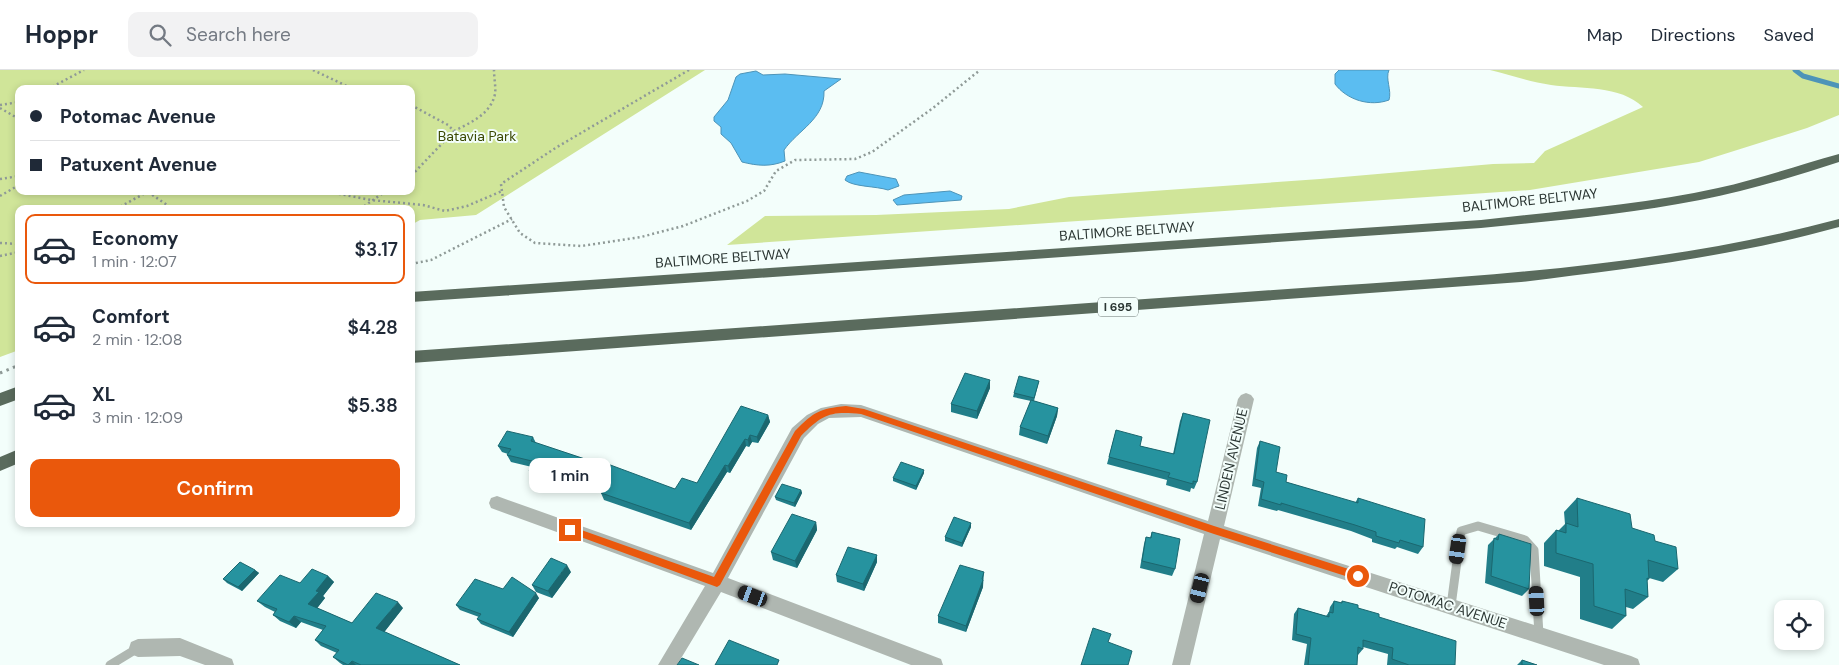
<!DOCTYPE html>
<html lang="en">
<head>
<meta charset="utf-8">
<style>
	:root { --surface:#fff; --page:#f2f2f3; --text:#1f2937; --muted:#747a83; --line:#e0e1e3; --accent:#ea580c }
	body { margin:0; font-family:"DM Sans",sans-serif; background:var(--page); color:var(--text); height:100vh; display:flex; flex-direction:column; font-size:19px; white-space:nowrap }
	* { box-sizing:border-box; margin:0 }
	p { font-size:16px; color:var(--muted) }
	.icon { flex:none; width:28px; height:28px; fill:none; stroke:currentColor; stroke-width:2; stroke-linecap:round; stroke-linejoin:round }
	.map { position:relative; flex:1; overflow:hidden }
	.sheet { position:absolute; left:15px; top:135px; width:400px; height:322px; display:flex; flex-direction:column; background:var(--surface); border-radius:10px; box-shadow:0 2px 8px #0003 }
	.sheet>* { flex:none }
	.top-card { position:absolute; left:15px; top:15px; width:400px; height:110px; border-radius:10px; box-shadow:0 2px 8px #0003; display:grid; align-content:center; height:110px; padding:0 15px; background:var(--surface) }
	.tools { position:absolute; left:1774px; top:530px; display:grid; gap:10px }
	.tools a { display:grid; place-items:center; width:50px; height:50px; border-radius:10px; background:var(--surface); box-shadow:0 2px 8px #0003; font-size:25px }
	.end { position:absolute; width:22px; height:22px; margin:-11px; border:6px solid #ea580c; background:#fff; box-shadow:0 0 0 2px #fff }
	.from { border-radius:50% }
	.bubble { position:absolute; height:35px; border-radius:10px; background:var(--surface); box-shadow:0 2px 8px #0003; font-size:16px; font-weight:600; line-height:35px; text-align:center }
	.car { position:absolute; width:15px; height:30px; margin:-15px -8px; border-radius:6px; box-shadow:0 0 4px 1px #0007; background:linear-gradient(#222 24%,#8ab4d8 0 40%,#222 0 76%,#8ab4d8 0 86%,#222 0) }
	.top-card b { display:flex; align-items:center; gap:18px; height:48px; font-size:19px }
	.top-card b+b { border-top:1px solid var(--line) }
	.top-card i { width:12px; height:12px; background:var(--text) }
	ul { padding:9px 0 0; list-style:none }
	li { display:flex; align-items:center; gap:15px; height:70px; margin:0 10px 8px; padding:0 5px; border:2px solid transparent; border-radius:10px }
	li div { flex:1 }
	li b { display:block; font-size:19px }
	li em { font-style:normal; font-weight:600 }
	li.current { border-color:var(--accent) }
	li>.icon { width:45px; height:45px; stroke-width:1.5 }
	.action { display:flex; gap:10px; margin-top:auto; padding:10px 15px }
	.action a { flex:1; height:58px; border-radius:10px; background:var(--accent); color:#fff; font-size:20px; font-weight:600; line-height:58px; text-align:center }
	header { display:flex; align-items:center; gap:30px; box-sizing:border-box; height:70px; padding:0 25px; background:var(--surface); border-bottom:1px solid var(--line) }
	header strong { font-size:24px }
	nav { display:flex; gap:28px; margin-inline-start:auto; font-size:18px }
	.search { width:350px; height:45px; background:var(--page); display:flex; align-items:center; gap:12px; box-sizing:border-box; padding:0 18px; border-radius:10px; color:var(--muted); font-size:19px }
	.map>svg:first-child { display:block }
	.green { fill:#d0e599; fill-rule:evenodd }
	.water { fill:#5bbdf1; stroke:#4d94b8 }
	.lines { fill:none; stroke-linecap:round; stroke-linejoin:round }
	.stream { stroke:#4d94b8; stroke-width:5 }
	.path-far1 { stroke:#8f9a97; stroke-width:2.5; stroke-dasharray:2 3; stroke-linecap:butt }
	.path { stroke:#8f9a97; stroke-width:3; stroke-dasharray:2.5 4.5; stroke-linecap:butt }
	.service { stroke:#afb7b1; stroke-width:9 }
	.minor { fill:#afb7b1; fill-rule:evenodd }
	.motorway { fill:#5a6b5d; fill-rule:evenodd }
	.wall { fill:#217e89 }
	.shaded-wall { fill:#1b676f }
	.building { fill:#26939f; stroke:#1b676f }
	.route { fill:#ea580c }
	.labels { text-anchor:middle; stroke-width:4; stroke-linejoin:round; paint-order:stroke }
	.shield { fill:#f3fefb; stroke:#67726f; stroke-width:1 }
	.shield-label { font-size:12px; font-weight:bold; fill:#2b3633 }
	.park-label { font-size:14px; fill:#3c4a04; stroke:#f3fefb }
	.street-label { font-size:14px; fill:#2b3633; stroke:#f3fefb }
</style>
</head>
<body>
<header>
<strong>Hoppr</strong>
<div class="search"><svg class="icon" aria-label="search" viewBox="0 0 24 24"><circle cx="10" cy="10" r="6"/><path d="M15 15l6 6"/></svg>Search here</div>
<nav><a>Map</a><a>Directions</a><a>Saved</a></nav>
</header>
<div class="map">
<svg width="1839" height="595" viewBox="0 0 1839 595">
	<rect width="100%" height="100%" fill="#f3fefb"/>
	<path class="green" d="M 0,0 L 705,0 L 476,145 L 420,150 L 411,155 L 411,139 L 19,139 L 19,280 L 0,287 ZM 19,19 L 411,19 L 411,121 L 19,121 Z
		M 1490,0 L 1839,0 L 1839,45 L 1807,58 L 1699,92 L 1530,120 L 727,175 L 765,146 L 876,145 L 1009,139 L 1069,127 L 1320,109 L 1493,94 L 1534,93 L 1545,81 L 1643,37 C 1620,15 1581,19 1551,15 C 1530,12 1510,5 1490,0 Z"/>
	<path class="water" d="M 1339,0 L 1389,0 C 1385,9 1392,20 1389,30 C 1370,37 1347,30 1335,14 L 1335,4 Z
		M 756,1 L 763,5 L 785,4 L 841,9 L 824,21 C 825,49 798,60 784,80 L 785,91 C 770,97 758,96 742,92 L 731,73 L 721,64 L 721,57 L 714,51 L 714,47 L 728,30 L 736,7 L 740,4 Z
		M 859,102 L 896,109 L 899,116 L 888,120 C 876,116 853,117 845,110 L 847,106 Z
		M 950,121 L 962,126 L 961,130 L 897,135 L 893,130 L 904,125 Z"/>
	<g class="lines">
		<path class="stream" d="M 1795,0 L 1803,6 L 1839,16"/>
		<path class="path-far1" d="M 313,0 L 353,19
			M 689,0 L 557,77 L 501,114 L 504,137 L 520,163 L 535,173 L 581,176 L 641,167 L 683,156 L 747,131 L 764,121 L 776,101 L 795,90 L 855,89 L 872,82 L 933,38 L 980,0
			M 48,19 L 84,0
			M 0,35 L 19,32
			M 411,35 L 448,55 L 454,61 L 411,106
			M 0,38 L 19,49
			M 454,61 C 470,53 491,44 495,24 C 496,17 494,8 494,0
			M 0,109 L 19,106
			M 324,121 L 371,130 L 423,135 L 445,141 L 467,136 L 502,121
			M 148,122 L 173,139
			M 0,126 L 19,115
			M 116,139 L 149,121
			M 360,139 L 386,121
			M 0,173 L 19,174
			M 0,186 L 19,182
			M 411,194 L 431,190 L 512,149"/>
		<path class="path" d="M 0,303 L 19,295"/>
		<path class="service" d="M 1451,536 L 1461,461 L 1478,456 L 1525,470 L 1534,480 L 1539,565
			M 110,595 L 138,578"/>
		<path class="minor" d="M 1246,323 L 1251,325 L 1254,329 L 1224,456 L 1631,586 L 1638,589 L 1640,595 L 1604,595 L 1220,469 L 1190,595 L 1172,595 L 1204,464 L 861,347 L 829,348 L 818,354 L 804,368 L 728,508 L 941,589 L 943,595 L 911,595 L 721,522 L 677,595 L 658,595 L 705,516 L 491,438 L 489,433 L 491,428 L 497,426 L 713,503 L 792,358 L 807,345 L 821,338 L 841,334 L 861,335 L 1208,451 L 1238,329 L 1241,325 Z
			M 180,568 L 232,589 L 234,595 L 205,595 L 180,586 L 138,587 L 131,584 L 129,578 L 131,572 L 138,569 Z"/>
		<path class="motorway" d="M 1839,84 L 1839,92 C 1793,107 1747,121 1700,130 C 1627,144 1554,151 1481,158 L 411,232 L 411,222 L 1481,150 C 1560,141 1640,135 1718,118 C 1759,109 1799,95 1839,84 Z
			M 1839,149 L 1839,157 C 1735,186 1628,199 1521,212 L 411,293 L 411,281 C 685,262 958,242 1231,223 C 1435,208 1642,202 1839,149 Z
			M 19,316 L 19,329 L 0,336 L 0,323 Z
			M 19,379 L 19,393 L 0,401 L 0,387 Z"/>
	</g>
	<path class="wall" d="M 990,310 L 990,318 L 977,349 L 951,342 L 951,334 Z
		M 1039,311 L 1034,331 L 1058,338 L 1057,346 L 1047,374 L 1019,365 L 1020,357 L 1031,331 L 1013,327 L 1014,323 Z
		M 1183,343 L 1197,412 L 1194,419 L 1191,418 L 1190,422 L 1166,415 L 1167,410 L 1107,394 L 1116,360 L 1140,376 L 1173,384 L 1180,351 Z
		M 768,345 L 770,352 L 758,373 L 752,372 L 749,377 L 746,376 L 730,403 L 727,402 L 691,460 L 604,430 L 601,423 L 602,420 L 580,413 L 576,419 L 553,411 L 552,414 L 533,408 L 529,401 L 532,397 L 511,392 L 507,385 L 508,384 L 502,382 L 498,376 L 533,367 L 536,373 L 675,419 L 697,413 Z
		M 1260,371 L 1276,402 L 1286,412 L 1355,433 L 1358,428 L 1423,477 L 1418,484 L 1397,477 L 1395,479 L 1372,472 L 1372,469 L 1351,461 L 1278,440 L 1277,441 L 1258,436 L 1261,418 L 1252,416 L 1257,378 Z
		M 924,403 L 916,420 L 893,411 L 893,408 Z
		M 801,420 L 802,423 L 795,437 L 776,430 L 775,427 Z
		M 1577,428 L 1655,471 L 1678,499 L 1663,512 L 1649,508 L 1649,509 L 1647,511 L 1648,527 L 1633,539 L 1626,537 L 1626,546 L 1612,559 L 1580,549 L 1580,507 L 1544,496 L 1544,473 L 1556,460 L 1558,461 L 1565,454 L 1564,442 Z
		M 816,452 L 817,460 L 797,498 L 773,490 L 771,482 Z
		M 971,453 L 971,457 L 962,477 L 945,471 L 945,467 Z
		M 1152,462 L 1175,499 L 1172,506 L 1140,498 L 1144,474 L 1146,467 L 1150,468 Z
		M 1499,464 L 1529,519 L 1522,526 L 1485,513 L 1488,475 Z
		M 877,485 L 877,492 L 864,521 L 837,512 L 836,505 Z
		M 255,500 L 259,503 L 242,521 L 227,513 L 223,509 Z
		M 571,502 L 552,528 L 536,522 L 532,515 Z
		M 984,502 L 983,517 L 966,562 L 938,553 L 938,546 Z
		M 328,506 L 334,512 L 323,526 L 325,528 L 317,538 L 352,553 L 403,538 L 384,562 L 460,595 L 343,595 L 340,593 L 333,587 L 337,583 L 321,576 L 315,570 L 323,560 L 301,552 L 296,558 L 280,551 L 273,545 L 275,542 L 265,537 L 257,531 L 300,513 Z
		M 503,519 L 539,528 L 513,567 L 481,554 L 477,549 L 479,547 L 460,540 L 456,535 Z
		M 1334,531 L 1341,533 L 1342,531 L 1358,538 L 1379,547 L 1455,595 L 1387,595 L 1388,584 L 1363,577 L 1363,579 L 1358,585 L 1357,584 L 1357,595 L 1304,595 L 1307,574 L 1292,570 L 1294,544 L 1298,538 L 1326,546 L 1329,542 L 1330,537 Z
		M 1522,590 L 1537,595 L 1517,595 Z"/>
	<path class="shaded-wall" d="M 990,310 L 990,318 L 977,349 L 977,341 Z
		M 1058,338 L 1057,346 L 1047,374 L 1048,366 Z
		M 768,345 L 770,352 L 758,373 L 757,367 Z
		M 750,365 L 752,372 L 749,377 L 748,370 Z
		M 745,369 L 746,376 L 730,403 L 728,396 Z
		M 725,395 L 727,402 L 691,460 L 689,453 Z
		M 924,400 L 924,403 L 916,420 L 916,416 Z
		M 550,405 L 553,411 L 552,414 L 548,407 Z
		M 576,406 L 580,413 L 576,419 L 572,412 Z
		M 801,420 L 802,423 L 795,437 L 794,433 Z
		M 816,452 L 817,460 L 797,498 L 795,491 Z
		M 971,453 L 971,457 L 962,477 L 962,473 Z
		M 877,485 L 877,492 L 864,521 L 863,514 Z
		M 567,495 L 571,502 L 552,528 L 548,521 Z
		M 255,500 L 259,503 L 242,521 L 238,517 Z
		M 328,506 L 334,512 L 323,526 L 325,528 L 315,541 L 308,534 L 316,521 Z
		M 983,510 L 983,517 L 966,562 L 966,556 Z
		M 536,523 L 539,528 L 513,567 L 509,562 Z
		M 398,532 L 403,538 L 382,565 L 376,558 Z
		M 294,546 L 301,552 L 296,558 L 289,552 Z
		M 352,591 L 356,595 L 349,595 Z"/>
	<path class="building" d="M 965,303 L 990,310 L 977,341 L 951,334 Z
		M 1019,306 L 1039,311 L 1034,328 L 1014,323 Z
		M 1031,330 L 1058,338 L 1048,366 L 1020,357 Z
		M 741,336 L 768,345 L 757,367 L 750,365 L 748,370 L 745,369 L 728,396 L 725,395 L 689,453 L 601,423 L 606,416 L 576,406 L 572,412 L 550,405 L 548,407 L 529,401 L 536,392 L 507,385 L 511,379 L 498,376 L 507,361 L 533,367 L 531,371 L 603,395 L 605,393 L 675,419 L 682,408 L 697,413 Z
		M 1183,343 L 1210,350 L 1197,412 L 1193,411 L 1193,414 L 1168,407 L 1170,403 L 1109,387 L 1116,360 L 1142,367 L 1140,376 L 1174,384 Z
		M 1260,371 L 1280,377 L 1276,402 L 1287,405 L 1286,412 L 1358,433 L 1358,428 L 1425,449 L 1423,477 L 1400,470 L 1399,473 L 1376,466 L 1376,462 L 1355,455 L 1281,433 L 1281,435 L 1261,429 L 1264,412 L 1255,409 Z
		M 901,392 L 924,400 L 916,416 L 893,408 Z
		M 782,414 L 801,420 L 794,433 L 775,427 Z
		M 1577,428 L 1630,444 L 1632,458 L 1654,465 L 1655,471 L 1676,477 L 1678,499 L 1648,490 L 1649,509 L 1647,508 L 1648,527 L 1625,519 L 1626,546 L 1594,536 L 1593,494 L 1556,483 L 1556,460 L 1566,463 L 1566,453 L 1578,457 Z
		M 792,444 L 816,452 L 795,491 L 771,482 Z
		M 954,447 L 971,453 L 962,473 L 945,467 Z
		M 1152,462 L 1180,469 L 1175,499 L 1142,491 L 1146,467 L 1151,468 Z
		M 1499,464 L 1531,474 L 1529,519 L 1491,506 L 1494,468 L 1498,470 Z
		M 848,477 L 877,485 L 863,514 L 836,505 Z
		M 551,488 L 567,495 L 548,521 L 532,515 Z
		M 240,492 L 255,500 L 238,517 L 223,509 Z
		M 960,495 L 984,502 L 982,509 L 983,510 L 966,556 L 938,546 Z
		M 312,499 L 328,506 L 316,521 L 319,522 L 308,534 L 352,553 L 376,523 L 398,532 L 376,558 L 460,595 L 361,595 L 352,591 L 348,595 L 333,587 L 339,580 L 315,570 L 326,556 L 294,546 L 289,552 L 273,545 L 277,539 L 257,531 L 280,505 L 300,513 Z
		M 512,507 L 536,523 L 509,562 L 477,549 L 481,544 L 456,535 L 475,509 L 503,519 Z
		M 1334,531 L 1342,533 L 1342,531 L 1358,535 L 1358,538 L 1379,544 L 1379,547 L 1456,571 L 1455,595 L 1409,595 L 1392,589 L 1393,578 L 1363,570 L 1363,579 L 1358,577 L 1357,595 L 1308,595 L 1311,568 L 1296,564 L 1298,538 L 1329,547 L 1329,542 L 1333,543 Z
		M 1093,558 L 1111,564 L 1108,572 L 1132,581 L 1128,595 L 1081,595 Z
		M 729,570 L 779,590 L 777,595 L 715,595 Z
		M 682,588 L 699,595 L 677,595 Z
		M 1522,590 L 1537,595 L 1522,595 Z"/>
	<path class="route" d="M 846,336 L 864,339 L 1214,456 L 1358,502 L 1363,506 L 1358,510 L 1214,464 L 861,344 C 830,341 823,344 801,366 L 720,515 L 717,517 L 567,462 L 566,460 L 570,456 L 714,507 L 795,361 C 815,341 819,339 846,336 Z"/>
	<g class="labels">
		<rect class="shield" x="1098" y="227.5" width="40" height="19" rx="4"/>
		<g class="shield-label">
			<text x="1118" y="241">I 695</text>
		</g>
		<g class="park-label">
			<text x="477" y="71">Batavia Park</text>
		</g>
		<g class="street-label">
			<text transform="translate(1530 130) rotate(-6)" y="5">BALTIMORE BELTWAY</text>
			<text transform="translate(1127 161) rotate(-4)" y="5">BALTIMORE BELTWAY</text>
			<text transform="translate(723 188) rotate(-4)" y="5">BALTIMORE BELTWAY</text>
			<text transform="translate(1231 389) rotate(-77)" y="5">LINDEN AVENUE</text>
			<text transform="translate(1448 535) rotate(18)" y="5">POTOMAC AVENUE</text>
		</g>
	</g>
</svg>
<div class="tools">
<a><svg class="icon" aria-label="locate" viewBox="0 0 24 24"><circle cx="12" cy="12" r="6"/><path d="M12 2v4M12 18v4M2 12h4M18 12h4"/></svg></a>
</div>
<i class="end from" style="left:1358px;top:506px"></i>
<i class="end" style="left:570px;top:460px"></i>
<div class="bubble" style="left:529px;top:388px;width:82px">1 min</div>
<i class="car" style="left:1458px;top:479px;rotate:188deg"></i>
<i class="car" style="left:1200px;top:518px;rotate:194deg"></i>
<i class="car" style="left:753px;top:526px;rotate:291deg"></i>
<i class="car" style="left:1537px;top:531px;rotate:357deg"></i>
<div class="top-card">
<b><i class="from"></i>Potomac Avenue</b>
<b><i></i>Patuxent Avenue</b>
</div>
<section class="sheet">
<ul>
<li class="current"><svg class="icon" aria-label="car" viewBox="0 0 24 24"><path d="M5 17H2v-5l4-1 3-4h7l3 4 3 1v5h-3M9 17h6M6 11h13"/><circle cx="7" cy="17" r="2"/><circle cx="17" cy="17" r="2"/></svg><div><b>Economy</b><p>1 min · 12:07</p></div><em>$3.17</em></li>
<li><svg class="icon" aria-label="car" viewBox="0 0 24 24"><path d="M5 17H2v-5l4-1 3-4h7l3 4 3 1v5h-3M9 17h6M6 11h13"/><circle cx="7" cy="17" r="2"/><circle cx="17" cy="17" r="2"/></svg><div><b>Comfort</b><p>2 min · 12:08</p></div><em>$4.28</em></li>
<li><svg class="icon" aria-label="car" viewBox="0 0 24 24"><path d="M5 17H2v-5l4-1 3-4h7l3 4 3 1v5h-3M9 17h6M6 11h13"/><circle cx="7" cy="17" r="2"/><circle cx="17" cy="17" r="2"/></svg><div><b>XL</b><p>3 min · 12:09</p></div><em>$5.38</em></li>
</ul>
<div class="action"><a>Confirm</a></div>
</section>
</div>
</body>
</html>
